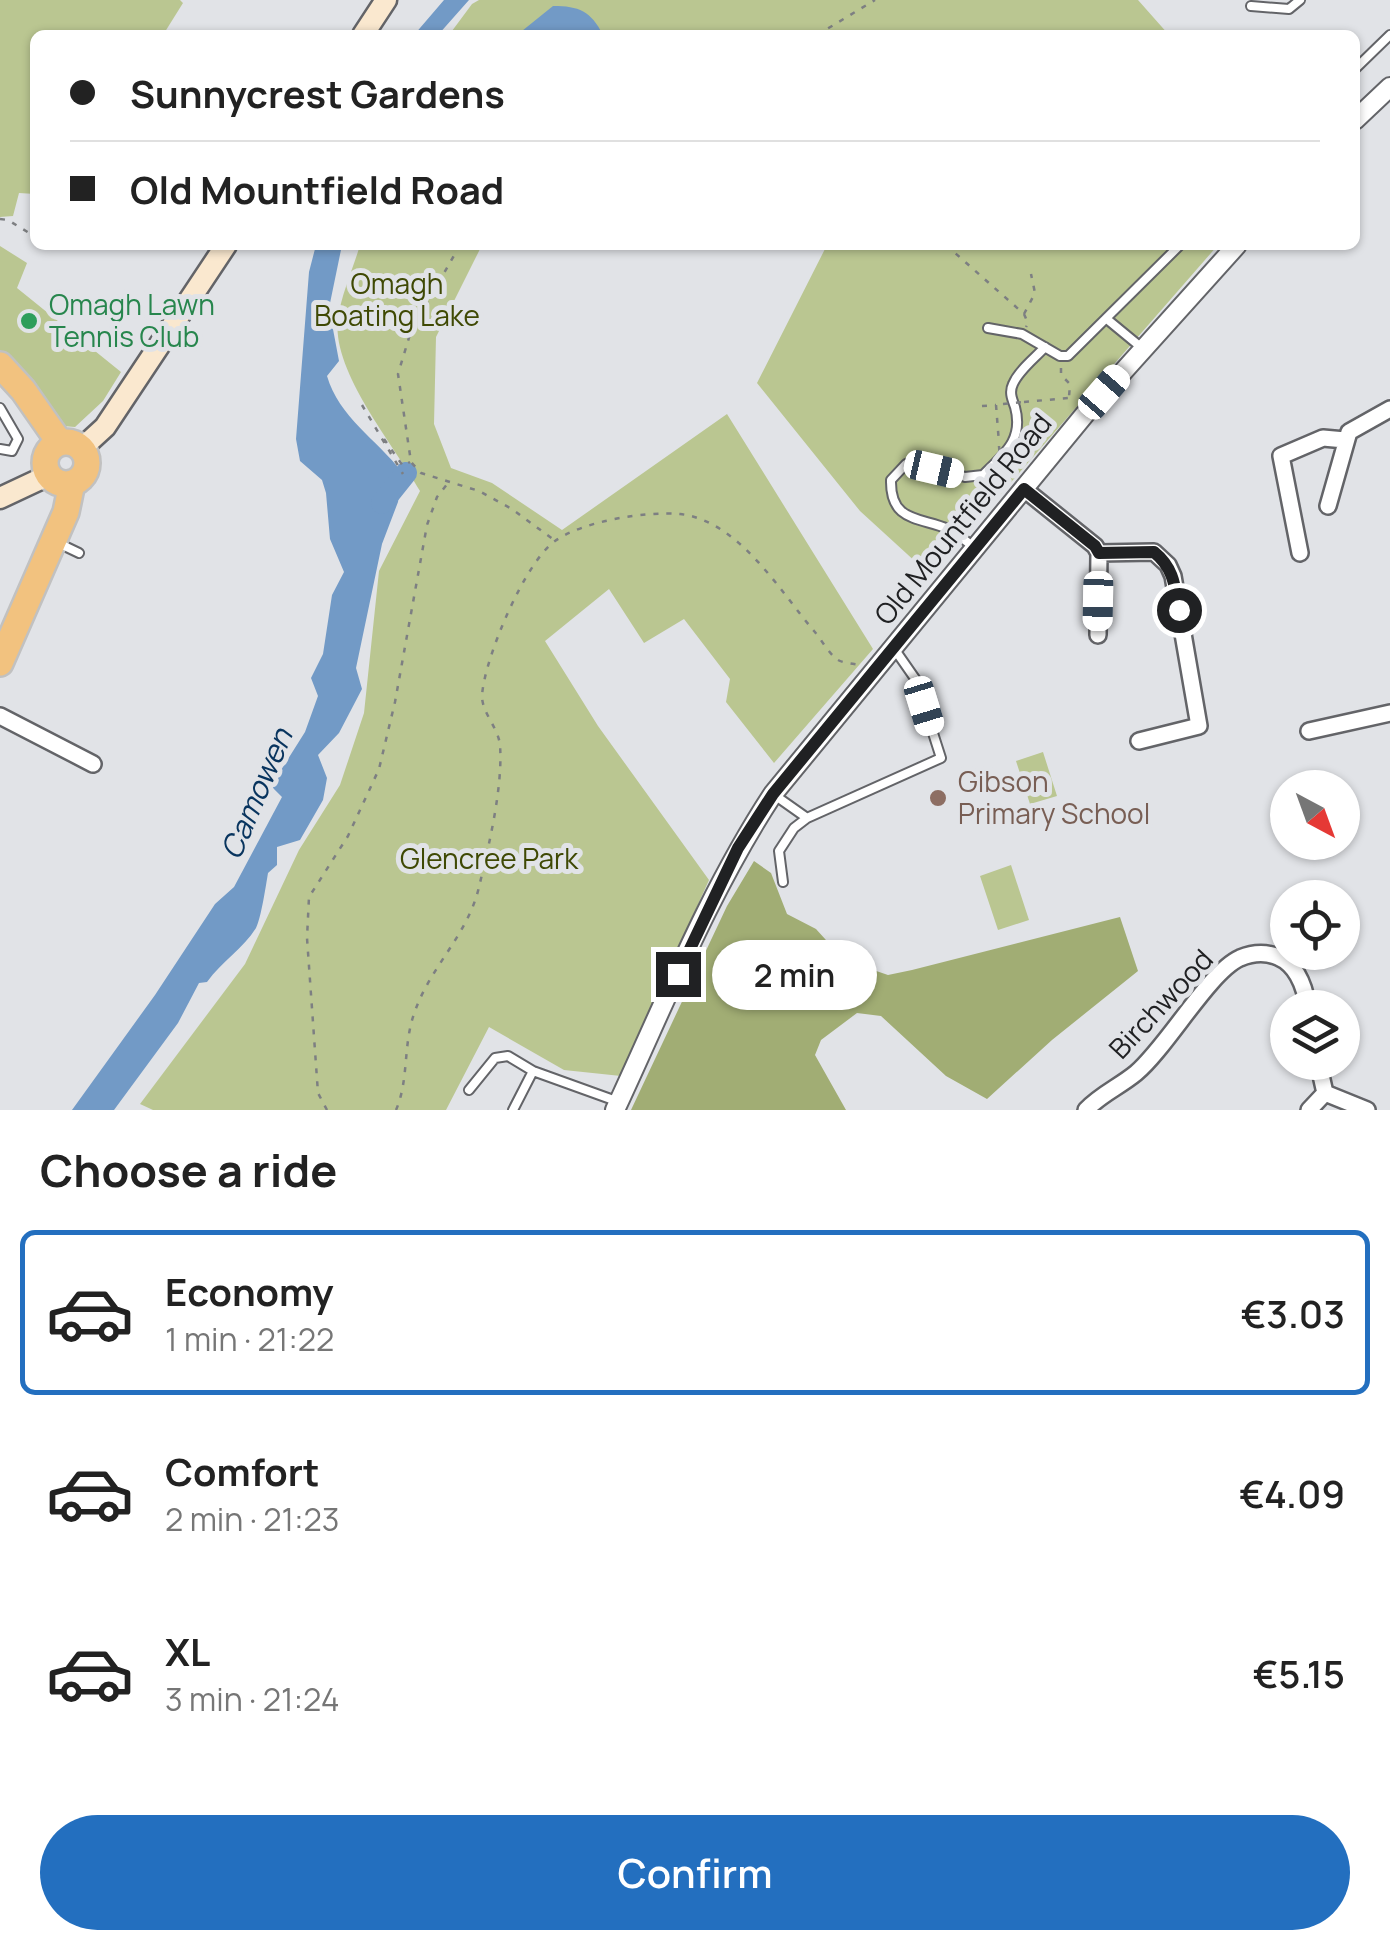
<!DOCTYPE html>
<html lang="en">
<head>
<meta charset="utf-8">
<style>
	:root { --surface:#fff; --page:#f2f2f2; --text:#222; --muted:#767676; --line:#e0e0e0; --accent:#236fbf }
	body { margin:0; font-family:Manrope,sans-serif; background:var(--page); color:var(--text); height:100vh; display:flex; flex-direction:column; font-size:38px; white-space:nowrap }
	* { box-sizing:border-box; margin:0 }
	p { font-size:32px; color:var(--muted) }
	.icon { flex:none; width:55px; height:55px; fill:none; stroke:currentColor; stroke-width:2; stroke-linecap:round; stroke-linejoin:round }
	.map { position:relative; height:1110px; overflow:hidden }
	.panel { display:flex; flex-direction:column; background:var(--surface); flex:1 }
	.panel>* { flex:none }
	.banner { position:absolute; left:30px; top:30px; width:1330px; height:220px; border-radius:15px; box-shadow:0 2px 8px #0004; display:grid; align-content:center; height:220px; padding:0 40px; background:var(--surface) }
	.needle { width:65px; rotate:139deg }
	.tools { position:absolute; left:1270px; top:770px; display:grid; gap:20px }
	.tools a { display:grid; place-items:center; width:90px; height:90px; border-radius:50%; background:var(--surface); box-shadow:0 2px 8px #0004; font-size:50px }
	.end { position:absolute; width:45px; height:45px; margin:-22px; border:12px solid #202123; background:#fff; box-shadow:0 0 0 5px #fff }
	.from { border-radius:50% }
	.bubble { position:absolute; height:70px; border-radius:35px; background:var(--surface); box-shadow:0 2px 8px #0004; font-size:32px; font-weight:600; line-height:70px; text-align:center }
	.car { position:absolute; width:30px; height:60px; margin:-30px -15px; border-radius:12px; box-shadow:0 0 8px 2px #0007; background:linear-gradient(#fff 24%,#345 0 40%,#fff 0 76%,#345 0 86%,#fff 0) }
	.banner b { display:flex; align-items:center; gap:35px; height:95px; font-size:38px }
	.banner b+b { border-top:2px solid var(--line) }
	.banner i { width:25px; height:25px; background:var(--text) }
	ul { padding:0; list-style:none }
	li { display:flex; align-items:center; gap:30px; height:165px; margin:0 20px 15px; padding:0 20px; border:5px solid transparent; border-radius:15px }
	li div { flex:1 }
	li b { display:block; font-size:38px }
	li em { font-style:normal; font-weight:600 }
	li.selected { border-color:var(--accent) }
	li>.icon { width:90px; height:90px; stroke-width:1.5 }
	h2 { padding:0 40px; font-size:45px; line-height:120px }
	.primary-button { display:flex; gap:20px; margin-top:auto; padding:20px 40px }
	.primary-button a { flex:1; height:115px; border-radius:60px; background:var(--accent); color:#fff; font-size:40px; font-weight:600; line-height:115px; text-align:center }
	.map>svg:first-child { display:block }
	.green { fill:#bac691 }
	.forest { fill:#a1ad74 }
	.water { fill:#729ac6 }
	.lines { fill:none; stroke-linecap:round; stroke-linejoin:round }
	.river { stroke:#729ac6; stroke-width:22 }
	.service-casing { stroke:#636468; stroke-width:12 }
	.minor-casing { stroke:#636468; stroke-width:20 }
	.tertiary-casing { stroke:#636468; stroke-width:22 }
	.secondary-casing { stroke:#636468; stroke-width:25 }
	.trunk-casing { stroke:#c1c1c1; stroke-width:30 }
	.path { stroke:#7d7f82; stroke-width:2.5; stroke-dasharray:5 8; stroke-linecap:butt }
	.service { stroke:#fff; stroke-width:8 }
	.minor { stroke:#fff; stroke-width:15 }
	.tertiary { stroke:#fff; stroke-width:18 }
	.secondary { stroke:#fae8cf; stroke-width:20 }
	.trunk { stroke:#f2c27f; stroke-width:25 }
	.path-bridge { stroke:#7d7f82; stroke-width:2.5; stroke-dasharray:5 8; stroke-linecap:butt }
	.route { stroke:#202123; stroke-width:12 }
	.leisure-dot { fill:#2e9e5b; stroke:#e1e3e7; stroke-width:4 }
	.education-dot { fill:#8d6e63; stroke:#e1e3e7; stroke-width:4 }
	.labels { text-anchor:middle; stroke-width:10; stroke-linejoin:round; paint-order:stroke }
	.park-label { font-size:28px; fill:#3f4904; stroke:#e1e3e7 }
	.leisure-label { font-size:28px; fill:#27864d; stroke:#e1e3e7; text-anchor:start }
	.street-label { font-size:28px; fill:#202123; stroke:#e1e3e7 }
	.education-label { font-size:28px; fill:#785e54; stroke:#e1e3e7; text-anchor:start }
	.water-label { font-size:30px; font-style:italic; fill:#08345e; stroke:#e1e3e7 }
</style>
</head>
<body>
<div class="map">
<svg width="1390" height="1110" viewBox="0 0 1390 1110">
	<rect width="100%" height="100%" fill="#e1e3e7"/>
	<path class="green" d="M 0,0 L 180,0 L 183,3 L 163,35 L 35,35 L 35,194 L 19,193 L 13,216 L 0,217 Z
		M 479,0 L 1138,0 L 1169,35 L 449,35 L 472,4 Z
		M 360,245 L 482,245 L 436,337 L 434,424 L 451,468 L 492,483 L 562,530 L 727,414 L 873,649 L 774,763 L 726,702 L 730,679 L 684,619 L 644,643 L 609,589 L 545,641 L 598,726 L 709,880 L 621,1076 L 564,1070 L 489,1027 L 446,1110 L 153,1110 L 140,1104 L 245,964 L 299,850 L 340,785 L 364,713 L 379,571 L 420,491 C 395,446 331,371 338,319 C 341,295 353,269 360,245 Z
		M 827,245 L 1218,245 L 930,575 L 860,511 L 757,383 Z
		M 0,246 L 27,263 L 17,288 L 121,372 L 103,401 L 75,427 L 63,426 L 47,402 L 0,355 Z
		M 1043,752 L 1057,796 L 1030,804 L 1016,761 Z
		M 1011,865 L 1029,920 L 998,930 L 980,876 Z"/>
	<path class="forest" d="M 754,861 L 771,873 L 787,914 L 816,929 L 844,960 L 888,975 L 912,970 L 1120,917 L 1138,971 L 1052,1040 L 987,1099 L 946,1076 L 881,1016 L 857,1013 L 821,1040 L 815,1055 L 846,1110 L 631,1110 L 727,906 Z"/>
	<path class="water" d="M 444,0 L 469,0 L 438,35 L 414,35 Z
		M 553,6 C 579,6 591,11 603,35 L 517,35 Z
		M 316,245 L 342,245 L 329,308 L 339,361 L 327,376 C 339,417 376,439 402,472 L 398,502 L 382,544 L 356,668 L 362,689 L 339,733 L 318,755 L 327,778 L 323,800 L 300,840 L 277,847 L 277,865 L 268,873 C 266,885 261,919 256,928 C 243,949 222,961 207,982 L 199,983 L 178,1023 L 114,1110 L 72,1110 L 155,995 L 215,904 L 234,887 L 282,797 L 271,786 L 305,732 L 318,696 L 311,678 L 323,654 L 332,595 L 344,572 L 330,539 L 326,493 L 322,480 L 300,461 L 296,439 L 309,272 Z"/>
	<g class="lines">
		<path class="river" d="M 382,503 L 406,473"/>
		<defs>
			<path id="service" d="M 1251,6 L 1289,9 L 1300,0
				M 1355,69 L 1390,35
				M 1108,320 L 1142,348
				M 988,328 L 1022,334 L 1060,356 L 1068,356 L 1180,245
				M 0,408 L 18,439 L 12,451 L 0,449
				M 56,542 L 79,553
				M 975,548 C 967,542 957,533 948,529 C 921,517 890,523 891,480 L 906,464 L 917,462 L 965,477 L 983,475 C 1004,454 1024,440 1015,407 C 1012,399 1009,392 1013,384 C 1019,370 1035,358 1045,347
				M 773,794 L 807,818 L 941,758 L 916,680 L 893,647
				M 783,882 L 779,851 L 794,828 L 807,818
				M 469,1090 L 495,1058 L 508,1056 L 533,1071 L 619,1102
				M 513,1110 L 533,1071"/>
			<path id="minor" d="M 1024,489 L 1095,546 L 1099,553 L 1098,635
				M 1328,506 L 1349,432 L 1390,409
				M 1099,553 L 1154,552 L 1168,565 L 1173,576 L 1199,726 L 1139,741
				M 1300,553 L 1281,456 L 1323,438 L 1345,440
				M 0,716 L 93,764
				M 1309,731 L 1390,713
				M 1318,1062 L 1325,1093 L 1367,1110
				M 1086,1110 C 1101,1094 1119,1087 1136,1073 C 1167,1047 1209,972 1240,958 C 1252,953 1266,952 1278,957 C 1297,965 1305,988 1308,1008
				M 1309,1110 L 1325,1093"/>
			<path id="tertiary" d="M 1355,120 L 1390,87
				M 615,1110 C 665,1003 708,893 773,794 L 1085,414 L 1237,245"/>
			<path id="secondary" d="M 363,35 L 386,0
				M 81,449 L 105,427 L 226,245
				M 0,498 L 49,475"/>
			<path id="trunk" d="M 0,365 L 23,390 L 60,443
				M45 463a21 21 0 1 1 42 0a21 21 0 1 1-42 0Z
				M 0,663 L 66,512 L 72,483"/>
		</defs>
		<use href="#service" class="service-casing"/>
		<use href="#minor" class="minor-casing"/>
		<use href="#tertiary" class="tertiary-casing"/>
		<use href="#secondary" class="secondary-casing"/>
		<use href="#trunk" class="trunk-casing"/>
		<path class="path" d="M 817,35 L 875,0
			M 0,219 L 8,220 L 34,236
			M 460,245 L 411,331 L 398,374 L 411,462 L 421,473 L 479,491 L 512,509 L 554,540
			M 946,245 L 1024,314 L 1028,323 L 1026,327
			M 1024,314 L 1035,293 L 1031,274
			M 1061,368 L 1061,375 L 1070,384 L 1069,397
			M 1024,402 L 1068,398 L 1073,403
			M 362,405 L 403,474
			M 996,405 L 999,443
			M 982,406 L 996,405
			M 384,439 L 403,466 L 410,462
			M 1001,472 L 1002,489
			M 327,1110 L 318,1093 L 307,938 L 309,897 L 348,836 L 379,769 L 395,702 L 427,525 L 437,497 L 448,483
			M 396,1110 C 409,1080 403,1045 414,1014 C 429,968 468,935 479,887 C 489,845 503,787 500,745 C 498,727 482,713 482,696 C 484,659 525,562 555,541 C 583,521 646,511 680,514 C 739,521 779,590 814,631 C 821,639 829,654 838,660 C 843,663 854,664 860,665"/>
		<use href="#service" class="service"/>
		<use href="#minor" class="minor"/>
		<use href="#tertiary" class="tertiary"/>
		<use href="#secondary" class="secondary"/>
		<use href="#trunk" class="trunk"/>
		<path class="path-bridge" d="M 1003,404 L 1024,402
			M 999,446 L 1001,470"/>
	</g>
	<g class="lines">
		<path class="route" d="M 678,974 L 738,848 L 773,794 L 1024,489 L 1095,546 L 1099,553 L 1154,552 C 1174,568 1175,587 1179,610"/>
	</g>
	<circle class="leisure-dot" cx="29" cy="321" r="10"/>
	<circle class="education-dot" cx="938" cy="798" r="10"/>
	<g class="labels">
		<g class="park-label">
			<text x="397" y="294">Omagh<tspan x="397" dy="32">Boating Lake</tspan></text>
			<text x="489" y="869">Glencree Park</text>
		</g>
		<g class="leisure-label">
			<text x="49" y="315">Omagh Lawn<tspan x="49" dy="32">Tennis Club</tspan></text>
		</g>
		<g class="street-label">
			<text transform="translate(963 519) rotate(-51)" y="10">Old Mountfield Road</text>
			<text transform="translate(1161 1004) rotate(-47)" y="10">Birchwood</text>
		</g>
		<g class="education-label">
			<text x="958" y="792">Gibson<tspan x="958" dy="32">Primary School</tspan></text>
		</g>
		<g class="water-label">
			<text transform="translate(257 794) rotate(-67)" y="10">Camowen</text>
		</g>
	</g>
</svg>
<div class="tools">
<a><svg class="needle" viewBox="-14 -14 28 28"><path d="M0-13l5 13h-10z" fill="#e53935"/><path d="M0 13l5-13h-10z" fill="#767676"/></svg></a>
<a><svg class="icon" aria-label="locate" viewBox="0 0 24 24"><circle cx="12" cy="12" r="6"/><path d="M12 2v4M12 18v4M2 12h4M18 12h4"/></svg></a>
<a><svg class="icon" aria-label="layers" viewBox="0 0 24 24"><path d="M12 4l9 5-9 5-9-5zM3 14l9 5 9-5"/></svg></a>
</div>
<i class="end from" style="left:1179px;top:610px"></i>
<i class="end" style="left:678px;top:974px"></i>
<div class="bubble" style="left:712px;top:940px;width:165px">2 min</div>
<i class="car" style="left:1104px;top:392px;rotate:41deg"></i>
<i class="car" style="left:934px;top:469px;rotate:103deg"></i>
<i class="car" style="left:1098px;top:601px;rotate:181deg"></i>
<i class="car" style="left:924px;top:706px;rotate:163deg"></i>
<div class="banner">
<b><i class="from"></i>Sunnycrest Gardens</b>
<b><i></i>Old Mountfield Road</b>
</div>
</div>
<section class="panel">
<h2>Choose a ride</h2>
<ul>
<li class="selected"><svg class="icon" aria-label="car" viewBox="0 0 24 24"><path d="M5 17H2v-5l4-1 3-4h7l3 4 3 1v5h-3M9 17h6M6 11h13"/><circle cx="7" cy="17" r="2"/><circle cx="17" cy="17" r="2"/></svg><div><b>Economy</b><p>1 min · 21:22</p></div><em>€3.03</em></li>
<li><svg class="icon" aria-label="car" viewBox="0 0 24 24"><path d="M5 17H2v-5l4-1 3-4h7l3 4 3 1v5h-3M9 17h6M6 11h13"/><circle cx="7" cy="17" r="2"/><circle cx="17" cy="17" r="2"/></svg><div><b>Comfort</b><p>2 min · 21:23</p></div><em>€4.09</em></li>
<li><svg class="icon" aria-label="car" viewBox="0 0 24 24"><path d="M5 17H2v-5l4-1 3-4h7l3 4 3 1v5h-3M9 17h6M6 11h13"/><circle cx="7" cy="17" r="2"/><circle cx="17" cy="17" r="2"/></svg><div><b>XL</b><p>3 min · 21:24</p></div><em>€5.15</em></li>
</ul>
<div class="primary-button"><a>Confirm</a></div>
</section>
</body>
</html>
